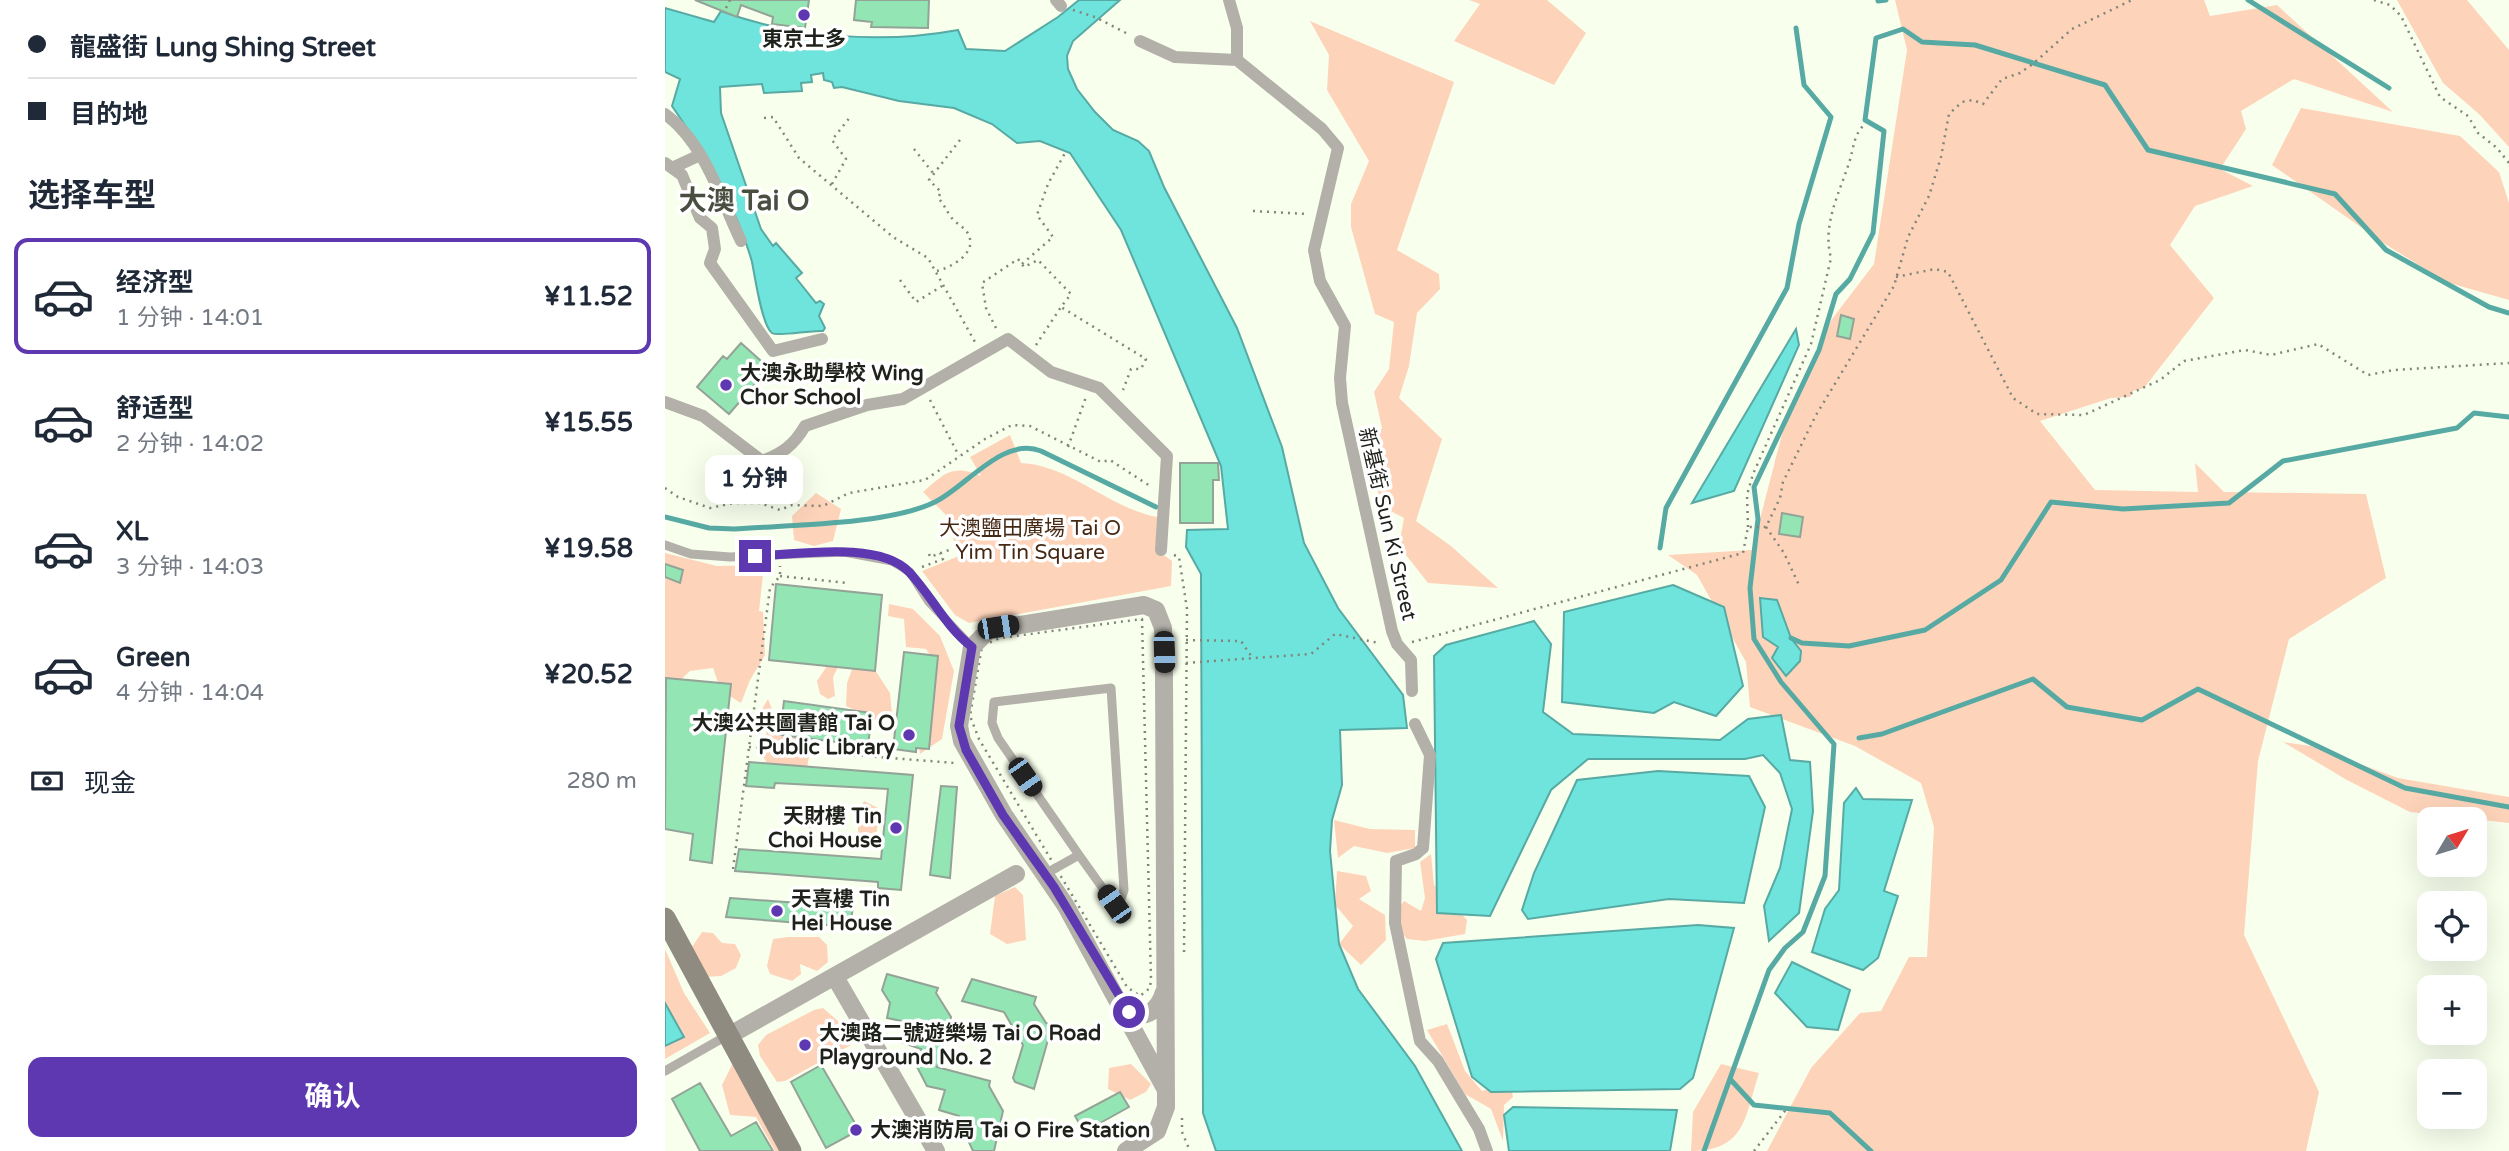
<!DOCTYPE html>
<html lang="zh">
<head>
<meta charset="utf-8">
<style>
	:root { --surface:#fff; --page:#f6f6f7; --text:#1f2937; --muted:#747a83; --line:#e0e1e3; --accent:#5d38b0 }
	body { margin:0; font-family:"Varela Round","Noto Sans SC",sans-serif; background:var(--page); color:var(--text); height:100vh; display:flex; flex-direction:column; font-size:26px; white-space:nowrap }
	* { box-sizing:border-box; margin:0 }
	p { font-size:23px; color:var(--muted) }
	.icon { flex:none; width:38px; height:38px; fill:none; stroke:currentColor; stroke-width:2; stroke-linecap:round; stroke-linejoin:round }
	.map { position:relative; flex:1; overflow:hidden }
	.details { display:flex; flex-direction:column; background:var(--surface); width:665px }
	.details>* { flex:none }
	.top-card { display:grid; align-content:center; height:154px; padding:0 28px; background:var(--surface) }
	.needle { width:46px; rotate:52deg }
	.tools { position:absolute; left:1752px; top:807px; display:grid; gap:14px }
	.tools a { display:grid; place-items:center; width:70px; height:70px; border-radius:14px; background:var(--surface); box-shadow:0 7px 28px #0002; font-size:35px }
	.end { position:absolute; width:32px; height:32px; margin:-16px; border:9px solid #5d38b0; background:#fff; box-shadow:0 0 0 4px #fff }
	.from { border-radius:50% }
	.bubble { position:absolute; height:49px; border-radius:14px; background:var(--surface); box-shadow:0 7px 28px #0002; font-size:23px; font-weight:700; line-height:49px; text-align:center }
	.car { position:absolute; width:21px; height:42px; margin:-21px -10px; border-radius:9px; box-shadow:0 0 5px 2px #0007; background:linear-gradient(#222 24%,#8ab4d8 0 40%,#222 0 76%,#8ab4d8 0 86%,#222 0) }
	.top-card b { display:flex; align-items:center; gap:24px; height:66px; font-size:26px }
	.top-card b+b { border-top:2px solid var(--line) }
	.top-card i { width:18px; height:18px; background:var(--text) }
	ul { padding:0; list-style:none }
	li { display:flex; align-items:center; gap:21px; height:116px; margin:0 14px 10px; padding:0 14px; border:4px solid transparent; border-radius:14px }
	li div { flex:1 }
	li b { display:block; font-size:26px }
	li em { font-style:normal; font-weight:700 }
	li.on { border-color:var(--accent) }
	li>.icon { width:63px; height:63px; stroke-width:1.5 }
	h2 { padding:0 28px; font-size:32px; line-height:84px }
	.pay { display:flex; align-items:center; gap:18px; height:77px; padding:0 28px; font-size:26px }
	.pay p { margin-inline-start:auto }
	.cta { display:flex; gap:14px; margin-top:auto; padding:14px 28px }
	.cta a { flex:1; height:80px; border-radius:14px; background:var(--accent); color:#fff; font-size:28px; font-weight:700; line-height:80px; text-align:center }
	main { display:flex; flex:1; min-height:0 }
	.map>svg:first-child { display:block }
	.green { fill:#fdd4ba }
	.water { fill:#6fe4dd; stroke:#57aaa3; stroke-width:2 }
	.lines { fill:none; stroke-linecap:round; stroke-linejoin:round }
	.stream { stroke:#57aaa3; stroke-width:5 }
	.building { fill:#93e5b3; stroke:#93a398; stroke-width:2 }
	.path { stroke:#82857a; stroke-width:2.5; stroke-dasharray:2 5; stroke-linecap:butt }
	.service { stroke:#b3b0a9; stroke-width:9 }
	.pedestrian { stroke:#b3b0a9; stroke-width:12 }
	.minor { stroke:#b3b0a9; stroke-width:18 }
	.secondary { stroke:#8f8b81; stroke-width:21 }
	.route { stroke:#5d38b0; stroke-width:9 }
	.poi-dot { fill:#5d38b0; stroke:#fff; stroke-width:2.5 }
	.labels { text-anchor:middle; stroke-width:7; stroke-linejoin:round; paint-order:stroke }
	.poi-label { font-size:21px; font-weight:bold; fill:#1f211b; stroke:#fff; text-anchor:start }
	.street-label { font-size:21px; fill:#1f211b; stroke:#fff }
	.park-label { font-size:21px; fill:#462914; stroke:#fff }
	.district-label { font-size:28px; font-weight:bold; fill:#494e40; stroke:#fff }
</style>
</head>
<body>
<main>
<section class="details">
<div class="top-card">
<b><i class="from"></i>龍盛街 Lung Shing Street</b>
<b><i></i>目的地</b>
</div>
<h2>选择车型</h2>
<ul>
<li class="on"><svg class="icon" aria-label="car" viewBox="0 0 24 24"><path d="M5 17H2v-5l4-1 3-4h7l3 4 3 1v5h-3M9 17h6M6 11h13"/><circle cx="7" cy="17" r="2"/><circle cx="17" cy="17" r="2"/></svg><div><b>经济型</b><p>1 分钟 · 14:01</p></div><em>¥11.52</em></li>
<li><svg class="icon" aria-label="car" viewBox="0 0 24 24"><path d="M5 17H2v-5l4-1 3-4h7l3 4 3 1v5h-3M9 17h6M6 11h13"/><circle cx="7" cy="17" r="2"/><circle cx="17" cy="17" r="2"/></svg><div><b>舒适型</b><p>2 分钟 · 14:02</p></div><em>¥15.55</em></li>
<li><svg class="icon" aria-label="car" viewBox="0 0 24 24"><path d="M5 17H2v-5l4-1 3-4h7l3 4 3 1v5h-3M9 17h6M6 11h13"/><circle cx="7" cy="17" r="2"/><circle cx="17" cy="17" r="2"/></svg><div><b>XL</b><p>3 分钟 · 14:03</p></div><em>¥19.58</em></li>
<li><svg class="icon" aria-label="car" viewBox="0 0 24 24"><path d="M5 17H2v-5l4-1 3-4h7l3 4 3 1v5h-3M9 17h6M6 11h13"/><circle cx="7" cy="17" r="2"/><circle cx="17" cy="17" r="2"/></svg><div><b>Green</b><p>4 分钟 · 14:04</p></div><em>¥20.52</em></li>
</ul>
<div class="pay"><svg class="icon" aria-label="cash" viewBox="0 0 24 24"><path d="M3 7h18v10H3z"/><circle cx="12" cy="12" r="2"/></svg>现金<p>280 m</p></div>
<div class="cta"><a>确认</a></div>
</section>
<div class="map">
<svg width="1844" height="1151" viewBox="0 0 1844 1151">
	<rect width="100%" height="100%" fill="#f9ffed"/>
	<path class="green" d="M 804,0 L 882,0 L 921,33 L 889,85 L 789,41 L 815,4 Z
		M 1230,0 L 1539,0 L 1545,16 L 1612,5 L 1728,112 L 1629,79 L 1576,111 L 1581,129 L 1555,169 L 1588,186 L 1530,206 L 1505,245 L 1549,298 L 1479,388 L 1468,391 L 1465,397 L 1446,398 L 1375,421 L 1430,490 L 1533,492 L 1530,463 L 1559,492 L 1701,494 L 1721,578 L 1624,639 L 1593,761 L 1579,935 L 1654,1092 L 1641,1151 L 1102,1151 L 1146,1068 L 1195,1013 L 1216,1011 L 1244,957 L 1262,957 L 1269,827 L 1256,783 L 1190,746 L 1085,707 L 1081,662 L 1032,575 L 1003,555 L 1087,550 L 1117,434 L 1145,367 L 1167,319 L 1209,264 L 1242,50 Z
		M 1732,0 L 1802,0 L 1844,50 L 1844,147 L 1814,114 L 1778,83 Z
		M 645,21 L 789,82 L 732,250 L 774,274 L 775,289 L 752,313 L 744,366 L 734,398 L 777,439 L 751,521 L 786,546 L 833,588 L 763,583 L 734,546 L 739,518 L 716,506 L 703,442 L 717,428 L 709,392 L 724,369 L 729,322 L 710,314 L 686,227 L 686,204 L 704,161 L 662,90 L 664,55 Z
		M 1636,108 L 1795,136 L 1834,172 L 1844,203 L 1844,300 L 1781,282 L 1720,244 L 1607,165 Z
		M 345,435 L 356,463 C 405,465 444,508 492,517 L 492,550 L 507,561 L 506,586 L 304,623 L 290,615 L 257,571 L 294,556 L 280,514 L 258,492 C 280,473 287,464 316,476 L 305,457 Z
		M 89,462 L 109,464 L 116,496 L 93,498 L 85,488 Z
		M 151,493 L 176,509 L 168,541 L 149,546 L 129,540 L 127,516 Z
		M 0,553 L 52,566 L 99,565 L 94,611 L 98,612 L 100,655 L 85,680 L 76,703 L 56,691 L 48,668 L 25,671 L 7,688 L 0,680 Z
		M 224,604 L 248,609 L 275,636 L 289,671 L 277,739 L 255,754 L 253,736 L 269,661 L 261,649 L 241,647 L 239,619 L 223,616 Z
		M 166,660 L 176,661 L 168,677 L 170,696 L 163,699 L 155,694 L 152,681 Z
		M 189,664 L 210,670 L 225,693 L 227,715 L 210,720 L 181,706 L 182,683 Z
		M 103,699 L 115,730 L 132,729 L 146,744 L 141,774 L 107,770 L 96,754 L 102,738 L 97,709 Z
		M 1618,742 L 1646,746 L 1733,778 L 1844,797 L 1844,823 L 1745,812 L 1682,780 Z
		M 199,801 L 215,809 L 211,837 L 193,833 L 193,814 Z
		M 137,805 L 153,806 L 153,822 L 146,828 L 135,827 Z
		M 669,820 L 705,829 L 750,830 L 750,848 L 722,853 L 689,846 L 673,858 Z
		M 766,854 L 769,885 L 802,920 L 800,934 L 760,941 L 742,939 L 725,919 L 739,901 L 756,911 L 760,898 L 755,862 Z
		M 672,871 L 701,876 L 706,891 L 694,899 L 720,915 L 721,940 L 696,965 L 674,944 L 688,926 L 670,905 Z
		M 350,887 L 358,895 L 361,940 L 342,944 L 325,934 L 330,896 Z
		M 37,932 L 48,933 L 57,943 L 70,944 L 76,955 L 71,968 L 56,976 L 38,977 L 25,950 Z
		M 123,937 L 154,937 L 162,945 L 163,962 L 152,971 L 135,964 L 136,974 L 127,981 L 105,974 L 102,966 L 108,939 Z
		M 0,949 L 19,993 L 45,1033 L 0,1059 Z
		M 158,1008 L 173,1021 L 186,1045 L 120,1081 L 112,1082 L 95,1056 L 93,1045 L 101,1035 L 149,1010 Z
		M 782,1024 L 800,1071 L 817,1091 L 845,1082 L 848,1097 L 839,1105 L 838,1141 L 826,1109 L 800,1094 L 762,1030 Z
		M 71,1057 L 121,1151 L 110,1151 L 91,1117 L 65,1115 L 57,1085 Z
		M 466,1064 L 486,1084 L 481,1092 L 465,1100 L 443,1089 L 444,1068 Z
		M 1056,1064 L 1094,1073 C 1080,1116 1081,1151 1026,1151 L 1028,1112 Z"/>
	<path class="water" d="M 414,0 L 455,0 L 408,41 L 402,56 L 403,69 L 412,89 L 430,112 L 448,130 L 473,141 L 484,151 L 499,187 L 572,328 L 617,447 L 639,543 L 673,608 L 738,695 L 742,728 L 675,730 L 677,785 L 667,820 L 665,851 L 674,944 L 693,989 L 750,1066 L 797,1151 L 551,1151 L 538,1113 L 536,574 L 521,547 L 522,530 L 563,529 L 556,466 L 456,230 L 405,153 L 375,141 L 352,143 L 327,124 L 289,108 L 234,101 L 177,87 L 169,88 L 167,82 L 159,80 L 158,73 L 146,75 L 147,82 L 136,83 L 137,91 L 99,93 L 97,84 L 55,87 L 56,113 L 96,229 L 108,246 L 111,243 L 137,273 L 131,278 L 151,303 L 155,301 L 159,304 L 154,316 L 160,328 L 158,331 C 145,330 113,337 107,333 C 97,326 90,277 87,262 C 72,207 39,152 7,106 L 15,79 L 0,72 L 0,8 L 49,22 L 56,11 C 128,38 218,44 293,30 L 301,49 L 340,51 L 393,17 Z
		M 1131,329 L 1134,345 L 1069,491 L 1027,503 Z
		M 1008,585 L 1059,607 L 1078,686 L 1051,716 L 1009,702 L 989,713 L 897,702 L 899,612 Z
		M 1095,598 L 1112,600 L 1126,638 L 1136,651 L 1135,661 L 1121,676 L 1107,658 L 1113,647 L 1098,637 Z
		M 869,621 L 886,644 L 878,712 L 908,734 L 1055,740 L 1083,719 L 1116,715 L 1125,760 L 1145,762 L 1148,811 L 1134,913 L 1104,941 L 1099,906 L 1115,868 L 1127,809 L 1115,773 L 1098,755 L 1080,759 L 923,759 L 886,790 L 825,916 L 772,913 L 769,656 L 781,645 Z
		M 993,771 L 1084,776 L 1100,807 L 1079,903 L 1004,899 L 863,919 L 857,910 L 869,873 L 912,780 Z
		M 1191,788 L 1198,799 L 1247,800 L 1219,891 L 1233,896 L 1213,958 L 1198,970 L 1147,952 L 1160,909 L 1174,890 L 1179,803 Z
		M 1033,925 L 1069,928 L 1028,1078 L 1015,1089 L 826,1092 L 807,1077 L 771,959 L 778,943 Z
		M 1127,962 L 1185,990 L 1173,1030 L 1142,1027 L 1110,993 Z
		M 0,1003 L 19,1037 L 0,1046 Z
		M 848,1107 L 1012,1110 L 1005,1151 L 844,1151 L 839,1115 Z"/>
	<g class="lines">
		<path class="stream" d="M 1583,0 L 1724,88
			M 1213,1 L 1221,0
			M 0,517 L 44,528 L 69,529 C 123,525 223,525 270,502 C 301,487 338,436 376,451 L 491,507
			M 995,548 L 1001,508 L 1122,288 L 1134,224 L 1166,117 L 1139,85 L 1131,28
			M 1126,638 L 1137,643 L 1184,646 L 1260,630 L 1336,580 L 1386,502 L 1458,509 L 1564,503 L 1618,461 L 1792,428 L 1809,413 L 1844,417
			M 1194,738 L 1217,734 L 1368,679 L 1402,707 L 1477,720 L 1533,689 L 1740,788 L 1844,807
			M 1065,1079 L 1089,1105 L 1165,1113 L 1206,1151
			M 1039,1151 L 1104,970 L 1120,948 L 1138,932 L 1160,876 L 1169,744 L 1116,682 L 1089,639 L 1085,588 L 1093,519 L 1089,487 L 1154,350 L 1171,294 L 1185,279 L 1208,233 L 1219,131 L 1200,120 L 1211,38 L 1238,29 L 1257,42 L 1310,45 L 1440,85 L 1483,150 L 1670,194 L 1721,250 L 1824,307 L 1844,313"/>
	</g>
	<path class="building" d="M 30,0 L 144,0 L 140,28 L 107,24 L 108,17 L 76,5 L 72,17 Z
		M 191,0 L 264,0 L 263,28 L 206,27 L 207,22 L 189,20 Z
		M 1176,315 L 1189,319 L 1185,339 L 1172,336 Z
		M 76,343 L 104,368 L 64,414 L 32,387 L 58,356 L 62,359 Z
		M 515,463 L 553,463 L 554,480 L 548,480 L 548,523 L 515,523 Z
		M 1117,513 L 1138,517 L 1135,537 L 1114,534 Z
		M 0,564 L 18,570 L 15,583 L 0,577 Z
		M 111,584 L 217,595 L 210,671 L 104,660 Z
		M 239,652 L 273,656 L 264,749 L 251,748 L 251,752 L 228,749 Z
		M 1,678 L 66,684 L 47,863 L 25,860 L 28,834 L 0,829 Z
		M 119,701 L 207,713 L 203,746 L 115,735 Z
		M 84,762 L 248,775 L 236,890 L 213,888 L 213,882 L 70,871 L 74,849 L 216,859 L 223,789 L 110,783 L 109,788 L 81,786 Z
		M 276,786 L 292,787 L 285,878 L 265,875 Z
		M 65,898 L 188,907 L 185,927 L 61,917 Z
		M 222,974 L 273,988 L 271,993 L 286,1017 L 272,1067 L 325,1081 L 324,1086 L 338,1111 L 329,1151 L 308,1151 L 302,1138 L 288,1134 L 294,1116 L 274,1110 L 280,1090 L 262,1086 L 251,1065 L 256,1049 L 236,1042 L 241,1022 L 222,1018 L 225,1003 L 217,990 Z
		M 307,979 L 371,997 L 369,1004 L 381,1023 L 387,1026 L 369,1089 L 350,1082 L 348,1078 L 358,1045 L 339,1012 L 297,1001 Z
		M 156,1065 L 194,1130 L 161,1148 L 126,1082 Z
		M 35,1083 L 66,1136 L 91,1122 L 108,1151 L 35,1151 L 7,1099 Z
		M 455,1092 L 464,1107 L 419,1132 L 410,1116 Z"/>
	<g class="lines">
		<path class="path" d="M 1709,0 L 1725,5 L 1736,16 L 1775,97 L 1803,116 L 1813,133 L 1832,148 L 1844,163
			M 61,8 L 65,0
			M 408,10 L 430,17 L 463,34
			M 99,118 L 108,117 L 134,158 L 228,237 L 263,258 L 310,342
			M 249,149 L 268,173
			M 167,184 L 181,159 L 167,140 L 186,116
			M 588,211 L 643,214
			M 357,264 L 388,237 L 372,215 L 383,184 L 400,153
			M 272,271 C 287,267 315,252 302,232 C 298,226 290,223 286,217 C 281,210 279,204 273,198 L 276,192 L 264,180 L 298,136
			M 1231,277 L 1270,269 L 1283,272 L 1348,398 L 1372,414 L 1419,415 L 1495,380 L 1519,361 L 1580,350 L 1606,355 L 1653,344 L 1703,375 L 1729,370 L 1844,363
			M 235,280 L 251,302 L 277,286
			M 331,328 L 321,308 L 317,283 L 353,259 L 359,267 L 373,260 L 406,294 L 396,307 L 481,359 L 476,369 L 466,369 L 458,390
			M 371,345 L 396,307
			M 265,400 L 294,456
			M 403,447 L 421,397
			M 0,488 L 13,497 L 45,508 L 68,503 L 95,503 L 115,510 L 127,505 L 158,506 L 184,493 L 260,480 L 320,439 L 347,425 L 365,426 L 436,462 L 445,460 L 485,486
			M 1083,527 L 1082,495 L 1088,474 L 1146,344 L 1166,258 C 1157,225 1174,194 1184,163 C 1189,148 1188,135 1200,124
			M 1101,527 L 1119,553 L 1134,585
			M 264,554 L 265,557 L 284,550 L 283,547
			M 509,555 L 514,557 L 522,609 L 519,954
			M 257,567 L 278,559 L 275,553
			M 115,576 L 183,583
			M 477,619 L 486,979 L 485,988 L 475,996 L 462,987 L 314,739 L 305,716 L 317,646 L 335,638 Z
			M 521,640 L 576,641 L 587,657
			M 747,642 L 1078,553 L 1083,527 L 1101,527 L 1115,498 L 1118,482 L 1151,415 L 1229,286 L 1243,237 L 1264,196 L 1276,157 L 1284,114 L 1297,102 L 1308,100 L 1318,104 L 1337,79 L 1355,73 L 1369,63 L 1407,29 L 1467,0
			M 521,663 L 646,654 L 670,634 L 714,643
			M 84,747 L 290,763
			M 68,869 L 105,588 L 115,576 L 115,566
			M 517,1118 L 517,1132 L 525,1151
			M 1089,1151 L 1123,1107"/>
		<path class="service" d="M 0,545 L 26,554 L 65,557 L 179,552 L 227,561 L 245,572 L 264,602 L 307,647
			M 380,874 L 414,855 L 333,738 L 327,723 L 329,702 L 446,688 L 459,890 L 455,902 L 449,904 L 414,855
			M 0,1071 L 63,1035"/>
		<path class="pedestrian" d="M 391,0 L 396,6
			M 564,0 L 572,28 L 572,60 L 657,129 L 673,148 L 649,250 L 655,281 L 680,326 L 675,378 L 677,403 L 727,631 L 732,644 L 746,660 L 747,691
			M 475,41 L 510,57 L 572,60
			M 0,114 C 39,142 56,199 76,241
			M 0,163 L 17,175 L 35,218 L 47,228 L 50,249 L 45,263 L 108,351 L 157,339
			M 7,168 L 35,155
			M 0,402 L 38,416 L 97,461 C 117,454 129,445 140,426 L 202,405 L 238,399 L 343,339 L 386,372 L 434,388 L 502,456 L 496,550
			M 750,724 L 765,755 L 758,848 L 751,854 L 731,861 L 730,923 L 755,1041 L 773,1061 L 814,1129 L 822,1151"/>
		<path class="minor" d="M 170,977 L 271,1151
			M 458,1008 C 477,1023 493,1012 499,992
			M 65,1035 L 351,874
			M 461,1151 L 492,1131 L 501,1107 L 499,676 L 498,628 L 491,610 L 479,605 L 324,630 L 307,647 L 294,726 L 297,741 L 339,815 L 401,906 L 501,1090"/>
		<path class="secondary" d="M 0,918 L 126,1151"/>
	</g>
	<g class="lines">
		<path class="route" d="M 90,556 C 129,555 214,540 244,572 C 267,596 279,625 307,647 L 294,726 L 301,750 L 338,815 L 389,887 L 464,1012"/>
	</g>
	<g class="poi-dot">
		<circle cx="139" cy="15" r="7"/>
		<circle cx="61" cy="385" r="7"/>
		<circle cx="244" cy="735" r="7"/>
		<circle cx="231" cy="828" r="7"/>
		<circle cx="112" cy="911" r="7"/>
		<circle cx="140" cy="1045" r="7"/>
		<circle cx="191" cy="1130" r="7"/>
	</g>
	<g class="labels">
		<g class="poi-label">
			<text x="139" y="46" text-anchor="middle">東京士多</text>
			<text x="75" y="380">大澳永助學校 Wing<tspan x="75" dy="24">Chor School</tspan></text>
			<text x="230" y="730" text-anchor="end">大澳公共圖書館 Tai O<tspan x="230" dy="24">Public Library</tspan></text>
			<text x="217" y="823" text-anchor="end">天財樓 Tin<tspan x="217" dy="24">Choi House</tspan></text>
			<text x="126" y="906">天喜樓 Tin<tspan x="126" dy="24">Hei House</tspan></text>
			<text x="154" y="1040">大澳路二號遊樂場 Tai O Road<tspan x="154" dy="24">Playground No. 2</tspan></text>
			<text x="205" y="1137">大澳消防局 Tai O Fire Station</text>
		</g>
		<g class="street-label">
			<text transform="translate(723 524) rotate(77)" y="7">新基街 Sun Ki Street</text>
		</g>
		<g class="park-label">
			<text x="365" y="535">大澳鹽田廣場 Tai O<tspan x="365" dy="24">Yim Tin Square</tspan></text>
		</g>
		<g class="district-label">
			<text x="79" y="210">大澳 Tai O</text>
		</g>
	</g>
</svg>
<div class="tools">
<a><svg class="needle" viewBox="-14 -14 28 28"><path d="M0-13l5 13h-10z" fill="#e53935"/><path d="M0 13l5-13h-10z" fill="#747a83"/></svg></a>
<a><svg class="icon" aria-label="locate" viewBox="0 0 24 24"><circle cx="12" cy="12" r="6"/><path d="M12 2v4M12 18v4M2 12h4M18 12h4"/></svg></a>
<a>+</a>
<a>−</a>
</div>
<i class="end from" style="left:464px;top:1012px"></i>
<i class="end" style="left:90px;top:556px"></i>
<div class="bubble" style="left:40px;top:455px;width:98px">1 分钟</div>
<i class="car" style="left:333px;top:627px;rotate:81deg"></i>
<i class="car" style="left:499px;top:652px;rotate:178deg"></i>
<i class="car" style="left:360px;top:777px;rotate:145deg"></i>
<i class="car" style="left:449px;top:904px;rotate:325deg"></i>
</div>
</main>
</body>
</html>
